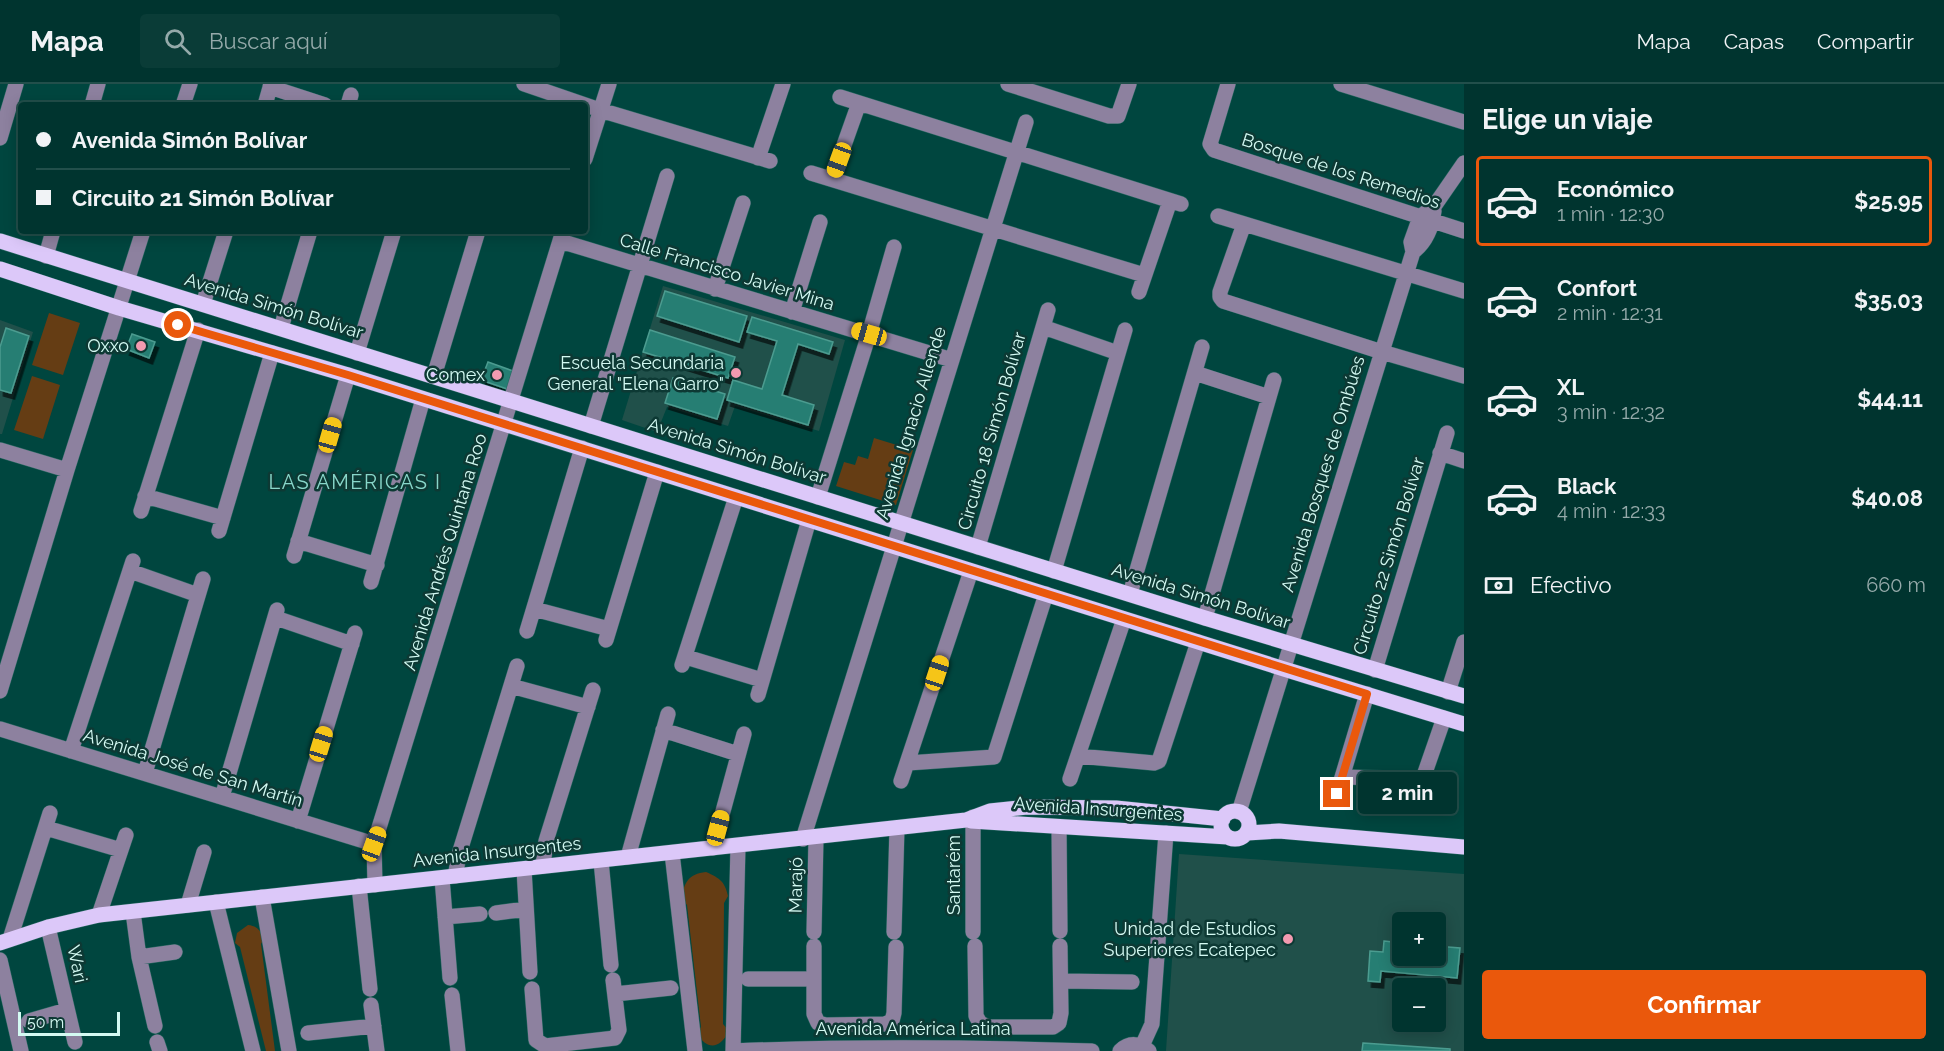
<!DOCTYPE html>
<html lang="es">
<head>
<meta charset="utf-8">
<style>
	:root { --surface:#00342f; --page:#0a3c37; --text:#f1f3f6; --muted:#95aaaa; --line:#224f4b; --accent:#ea580c }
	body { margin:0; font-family:Raleway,sans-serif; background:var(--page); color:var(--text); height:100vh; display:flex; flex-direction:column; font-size:22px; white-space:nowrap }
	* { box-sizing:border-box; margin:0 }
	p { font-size:20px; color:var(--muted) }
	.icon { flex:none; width:33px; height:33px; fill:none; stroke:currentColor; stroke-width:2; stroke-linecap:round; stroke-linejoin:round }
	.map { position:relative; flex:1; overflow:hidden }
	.side { display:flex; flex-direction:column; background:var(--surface); width:480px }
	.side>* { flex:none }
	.top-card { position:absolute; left:18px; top:18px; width:570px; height:132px; border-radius:6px; box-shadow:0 3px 15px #0003,0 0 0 2px var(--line); display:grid; align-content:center; height:132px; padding:0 18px; background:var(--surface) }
	.buttons { position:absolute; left:1392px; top:828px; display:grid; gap:12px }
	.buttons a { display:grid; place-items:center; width:54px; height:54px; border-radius:6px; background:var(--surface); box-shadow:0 3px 15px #0003,0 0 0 2px var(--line); font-size:30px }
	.scale { position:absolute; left:18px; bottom:15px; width:102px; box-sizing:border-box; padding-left:6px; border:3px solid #d4faf3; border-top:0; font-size:16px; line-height:21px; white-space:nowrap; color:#d4faf3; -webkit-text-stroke:4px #0d3934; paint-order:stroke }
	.end { position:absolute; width:27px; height:27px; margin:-14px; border:8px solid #ea580c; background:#fff; box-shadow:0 0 0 3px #fff }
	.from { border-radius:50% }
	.bubble { position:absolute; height:42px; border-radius:6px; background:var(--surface); box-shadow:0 3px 15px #0003,0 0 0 2px var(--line); font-size:20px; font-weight:700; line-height:42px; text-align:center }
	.car { position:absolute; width:18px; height:36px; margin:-18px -9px; border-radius:8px; box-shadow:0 0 4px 2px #0007; background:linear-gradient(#f5c518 24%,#345 0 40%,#f5c518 0 76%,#345 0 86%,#f5c518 0) }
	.top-card b { display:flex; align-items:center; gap:21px; height:57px; font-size:22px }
	.top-card b+b { border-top:2px solid var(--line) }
	.top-card i { width:15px; height:15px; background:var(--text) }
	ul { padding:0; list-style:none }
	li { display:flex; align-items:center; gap:18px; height:90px; margin:0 12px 9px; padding:0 6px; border:3px solid transparent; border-radius:6px }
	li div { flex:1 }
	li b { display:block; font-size:22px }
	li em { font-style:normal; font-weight:700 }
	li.on { border-color:var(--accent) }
	li>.icon { width:54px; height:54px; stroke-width:1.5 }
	h2 { padding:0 18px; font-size:27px; line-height:72px }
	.pay { display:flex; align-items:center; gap:15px; height:66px; padding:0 18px; font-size:22px }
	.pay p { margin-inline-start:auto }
	.cta { display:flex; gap:12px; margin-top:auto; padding:12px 18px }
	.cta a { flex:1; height:69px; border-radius:6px; background:var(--accent); color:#fff; font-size:24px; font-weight:700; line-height:69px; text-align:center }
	header { display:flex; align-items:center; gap:36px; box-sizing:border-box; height:84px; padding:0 30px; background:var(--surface); border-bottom:2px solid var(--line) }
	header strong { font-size:28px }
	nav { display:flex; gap:33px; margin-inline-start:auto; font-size:21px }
	.search { width:420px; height:54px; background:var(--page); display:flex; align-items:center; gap:15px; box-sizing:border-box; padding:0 21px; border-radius:6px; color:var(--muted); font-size:22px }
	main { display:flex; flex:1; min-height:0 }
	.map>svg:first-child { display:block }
	.built { fill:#20504a; fill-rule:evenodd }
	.green { fill:#653d14 }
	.building { fill:#287e73; stroke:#4c9c90; stroke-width:1.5; filter:url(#shadow) }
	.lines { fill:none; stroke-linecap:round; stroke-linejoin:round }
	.minor-casing { stroke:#26665f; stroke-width:16 }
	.major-casing { stroke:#26665f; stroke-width:16 }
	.minor { stroke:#8d819f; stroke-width:15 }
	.major { stroke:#dcc8f9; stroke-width:15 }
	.route { stroke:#ea580c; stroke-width:8 }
	.poi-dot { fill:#f29ab0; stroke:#0d3934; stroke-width:2 }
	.labels { text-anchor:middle; stroke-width:5; stroke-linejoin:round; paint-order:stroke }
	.street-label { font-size:18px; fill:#d4faf3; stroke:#0d3934 }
	.poi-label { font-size:18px; fill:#d4faf3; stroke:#0d3934; text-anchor:end }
	.neighbourhood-label { font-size:20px; letter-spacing:1.5px; fill:#88d7ca; stroke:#0d3934 }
</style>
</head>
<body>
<header>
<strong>Mapa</strong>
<div class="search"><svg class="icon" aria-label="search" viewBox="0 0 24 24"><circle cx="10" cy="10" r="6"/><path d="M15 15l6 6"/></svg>Buscar aquí</div>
<nav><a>Mapa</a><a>Capas</a><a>Compartir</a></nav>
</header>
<main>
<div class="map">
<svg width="1464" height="967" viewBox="0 0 1464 967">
	<defs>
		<filter id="shadow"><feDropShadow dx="3.5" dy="6" stdDeviation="0" flood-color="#0009"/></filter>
	</defs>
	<rect width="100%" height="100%" fill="#00463f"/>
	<path class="built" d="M 663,202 L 845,256 L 819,347 L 735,322 L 728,342 L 667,323 L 657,348 L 622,336 Z
		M 0,236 L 33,248 L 2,350 L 0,350 Z
		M 1179,770 L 1464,790 L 1464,967 L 1166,967 ZM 1402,838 L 1436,838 L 1436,872 L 1402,872 ZM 1402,904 L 1436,904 L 1436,938 L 1402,938 Z"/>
	<path class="green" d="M 49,229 L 80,239 L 63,291 L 32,281 Z
		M 32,292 L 60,301 L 43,355 L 14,346 Z
		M 874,354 L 913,366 L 896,421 L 836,402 L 844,378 L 855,381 L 858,372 L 868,375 Z
		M 706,788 C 720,794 725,798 728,812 L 724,819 L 723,940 L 729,947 C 720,965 707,967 697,949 L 701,943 L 687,821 L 681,814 C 685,798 688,790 706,788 Z
		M 248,841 C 257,842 260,846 264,854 L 261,860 L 275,967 L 266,967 L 240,863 L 235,859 L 237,849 Z"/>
	<path class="building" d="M 665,207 L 747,232 L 739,258 L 657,232 Z
		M 752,233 L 833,258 L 829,270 L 798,260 L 782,311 L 814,321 L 808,341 L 727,316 L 733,296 L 762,305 L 777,257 L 747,248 Z
		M 6,244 L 29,252 L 11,309 L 0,306 L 0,263 Z
		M 650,246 L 735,273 L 728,294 L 643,268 Z
		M 132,250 L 155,258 L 149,274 L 126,265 Z
		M 488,278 L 513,287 L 507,305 L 481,296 Z
		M 673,294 L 725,310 L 717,335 L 665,319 Z
		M 1384,857 L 1402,859 L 1402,872 L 1436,872 L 1436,862 L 1460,864 L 1457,894 L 1381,887 L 1380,898 L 1368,897 L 1370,867 L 1383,868 Z
		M 1363,959 L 1450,965 L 1450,967 L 1362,967 Z"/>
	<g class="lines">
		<defs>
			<path id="minor" d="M 524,0 L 600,26 L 770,77
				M 1008,0 L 1109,32 L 1118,32 L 1129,0
				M 1228,0 L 1210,60 L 1214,66 L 1464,147
				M 1341,0 L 1464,38
				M 270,3 L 325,21
				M 840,13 L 1181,120
				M 92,21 L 98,0
				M 183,21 L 190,0
				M 265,21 L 271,0
				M 348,21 L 351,11
				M 0,54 L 16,0
				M 758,74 L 783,0
				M 585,75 L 609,0
				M 811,89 L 1144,191
				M 832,95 L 859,19
				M 1218,132 L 1464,207
				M 1244,140 L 1220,208 L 1220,213 L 1223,217 L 1382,268 L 1464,292
				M 560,157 L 952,276
				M 1413,168 C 1426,158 1432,143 1434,127
				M 46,172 L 53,147
				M 715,205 L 743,119
				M 1139,208 L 1170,117
				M 203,220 L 226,147
				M 792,228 L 820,138
				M 1043,243 L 1118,269
				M 281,244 L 310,147
				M 357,269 L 394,147
				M 1195,289 L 1269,313
				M 434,292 L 478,147
				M 591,342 L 667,92
				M 0,366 L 67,386
				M 1440,369 L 1464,377
				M 145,412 L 223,434
				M 818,413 L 869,250 L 894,163
				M 141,427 L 198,246
				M 219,447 L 272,269
				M 298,457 L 377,481
				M 978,463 L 1048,226
				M 294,472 L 348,291
				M 130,487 L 198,511
				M 1054,487 L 1125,246
				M 371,498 L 423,315
				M 1130,510 L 1202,263
				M 534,525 L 609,545
				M 276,534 L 352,560
				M 1205,534 L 1274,296
				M 527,547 L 582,364
				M 606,556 L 657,388
				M 686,573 L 762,596
				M 682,581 L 736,413
				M 1375,586 L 1447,349
				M 511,602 L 588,623
				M 0,607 L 67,386 L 143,147
				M 1448,608 L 1464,558
				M 758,611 L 809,436
				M 0,645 L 374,760
				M 663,646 L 738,670
				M 71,667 L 133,477
				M 1078,672 L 1154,679 L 1159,677 L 1198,558
				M 908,679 L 994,673 L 1046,510
				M 145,689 L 203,495
				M 1343,693 L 1424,695
				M 1070,695 L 1124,535
				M 901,697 L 971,487
				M 1420,703 L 1444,634
				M 1337,710 L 1367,610
				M 222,713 L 277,526
				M 1239,728 L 1413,168 L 1411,158 L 1420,133 L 1435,121 L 1464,79
				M 973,733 L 973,848
				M 298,737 L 355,549
				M 1059,743 L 1060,847
				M 46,744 L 121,766
				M 803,755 L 1026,38
				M 713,764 L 744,650
				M 672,769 L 695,967
				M 628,773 L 668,630
				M 601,777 L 611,881
				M 543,782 L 546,757 L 593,606
				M 524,785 L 530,888
				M 455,792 L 460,767 L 517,582
				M 442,794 L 450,894
				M 375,801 L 374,760 L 563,147
				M 359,802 L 370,905
				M 262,813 L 289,967
				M 216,818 L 253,967
				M 188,821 L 204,768
				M 133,828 L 139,873 L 155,942
				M 496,829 L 526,825
				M 99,831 L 126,751
				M 445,833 L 480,830
				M 48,843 L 75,958
				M 814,848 L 816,754
				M 894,848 L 897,744
				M 10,855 L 50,729
				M 814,862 L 814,930 L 818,939 L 826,941 L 885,940 L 892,937 L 894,929 L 896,863
				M 975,862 L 976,932 L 980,939 L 988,943 L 1053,943 L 1059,939 L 1061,929 L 1060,862
				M 139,873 L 175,868
				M 0,876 L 21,967
				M 748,895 L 814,895
				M 1061,897 L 1132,898
				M 532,905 L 536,956 L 545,962 L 615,954 L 619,946 L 613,896
				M 615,910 L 671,904
				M 452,911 L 458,967
				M 371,921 L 377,967
				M 29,937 L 67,926
				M 308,949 L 374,942
				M 157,958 L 160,967
				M 1142,962 L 1152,940 L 1166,749
				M 733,967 C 853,962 973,963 1092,967
				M 733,967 L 738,762
				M 1120,967 C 1129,958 1140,959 1149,967"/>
			<path id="major" d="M 0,157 L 1205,534 L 1464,612
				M 0,185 L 119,224 L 348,291 L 1284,585 L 1464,640
				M1221 741a14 14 0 1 1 28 0a14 14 0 1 1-28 0Z
				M 971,737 L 1228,753
				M 1247,749 L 1279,747 L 1464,763
				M 0,859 L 48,843 L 99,831 L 966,736 L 990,727 L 1027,723 L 1116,724 L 1223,735"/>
		</defs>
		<use href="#minor" class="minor-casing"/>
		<use href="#major" class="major-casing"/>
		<use href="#minor" class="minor"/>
		<use href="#major" class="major"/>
	</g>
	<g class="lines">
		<path class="route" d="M 178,241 L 348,291 L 1367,610 L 1337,710"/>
	</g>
	<g class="poi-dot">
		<circle cx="141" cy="262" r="6"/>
		<circle cx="736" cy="289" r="6"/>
		<circle cx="497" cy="291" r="6"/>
		<circle cx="1288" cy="855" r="6"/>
	</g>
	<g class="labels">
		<g class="street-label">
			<text transform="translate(1341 87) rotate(18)" y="6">Bosque de los Remedios</text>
			<text transform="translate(727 188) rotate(17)" y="6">Calle Francisco Javier Mina</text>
			<text transform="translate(274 222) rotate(17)" y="6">Avenida Simón Bolívar</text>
			<text transform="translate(911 339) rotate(-73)" y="6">Avenida Ignacio Allende</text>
			<text transform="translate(992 347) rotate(-74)" y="6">Circuito 18 Simón Bolívar</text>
			<text transform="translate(737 367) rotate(17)" y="6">Avenida Simón Bolívar</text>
			<text transform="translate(1323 390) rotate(-73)" y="6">Avenida Bosques de Ombúes</text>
			<text transform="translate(445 468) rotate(-73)" y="6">Avenida Andrés Quintana Roo</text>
			<text transform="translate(1389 472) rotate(-73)" y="6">Circuito 22 Simón Bolívar</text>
			<text transform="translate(1201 512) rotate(17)" y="6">Avenida Simón Bolívar</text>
			<text transform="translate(193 684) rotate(17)" y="6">Avenida José de San Martín</text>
			<text transform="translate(1098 725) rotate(4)" y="6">Avenida Insurgentes</text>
			<text transform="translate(497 768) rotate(-6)" y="6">Avenida Insurgentes</text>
			<text transform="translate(954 791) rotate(-90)" y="6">Santarém</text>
			<text transform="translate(796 801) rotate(-89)" y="6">Marajó</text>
			<text transform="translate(77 880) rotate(77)" y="6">Wari</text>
			<text x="913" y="951">Avenida América Latina</text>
		</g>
		<g class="poi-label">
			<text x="129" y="268">Oxxo</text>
			<text x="724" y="285">Escuela Secundaria<tspan x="724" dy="21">General "Elena Garro"</tspan></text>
			<text x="485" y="297">Comex</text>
			<text x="1276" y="851">Unidad de Estudios<tspan x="1276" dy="21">Superiores Ecatepec</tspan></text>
		</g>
		<g class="neighbourhood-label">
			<text x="355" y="405">LAS AMÉRICAS I</text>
		</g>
	</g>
</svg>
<div class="buttons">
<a>+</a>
<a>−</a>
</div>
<div class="scale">50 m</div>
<i class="end from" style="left:178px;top:241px"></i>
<i class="end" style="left:1337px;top:710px"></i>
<div class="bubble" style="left:1358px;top:688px;width:99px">2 min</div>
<i class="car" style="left:839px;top:76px;rotate:200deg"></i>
<i class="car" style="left:869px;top:250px;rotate:286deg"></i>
<i class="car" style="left:330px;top:351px;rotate:16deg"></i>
<i class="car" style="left:937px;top:589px;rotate:18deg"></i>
<i class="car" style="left:321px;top:660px;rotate:17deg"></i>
<i class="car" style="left:718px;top:744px;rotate:15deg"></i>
<i class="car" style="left:374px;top:760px;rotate:20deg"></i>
<div class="top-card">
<b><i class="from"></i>Avenida Simón Bolívar</b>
<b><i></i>Circuito 21 Simón Bolívar</b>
</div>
</div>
<section class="side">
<h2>Elige un viaje</h2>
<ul>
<li class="on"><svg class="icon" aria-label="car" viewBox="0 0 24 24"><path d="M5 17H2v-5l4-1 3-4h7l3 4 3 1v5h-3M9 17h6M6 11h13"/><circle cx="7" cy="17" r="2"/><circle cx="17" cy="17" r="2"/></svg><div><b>Económico</b><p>1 min · 12:30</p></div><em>$25.95</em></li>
<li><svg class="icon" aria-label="car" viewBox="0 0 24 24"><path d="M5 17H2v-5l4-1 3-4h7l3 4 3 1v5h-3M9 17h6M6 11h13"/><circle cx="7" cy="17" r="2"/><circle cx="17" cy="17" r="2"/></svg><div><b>Confort</b><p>2 min · 12:31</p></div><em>$35.03</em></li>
<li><svg class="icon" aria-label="car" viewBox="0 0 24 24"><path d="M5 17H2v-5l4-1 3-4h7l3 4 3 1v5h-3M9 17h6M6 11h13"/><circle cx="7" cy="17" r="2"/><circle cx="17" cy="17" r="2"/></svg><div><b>XL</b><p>3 min · 12:32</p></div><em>$44.11</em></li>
<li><svg class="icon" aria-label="car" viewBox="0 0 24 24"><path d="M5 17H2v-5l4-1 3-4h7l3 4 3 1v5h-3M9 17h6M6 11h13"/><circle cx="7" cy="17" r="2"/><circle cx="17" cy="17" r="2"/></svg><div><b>Black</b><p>4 min · 12:33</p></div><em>$40.08</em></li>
</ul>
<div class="pay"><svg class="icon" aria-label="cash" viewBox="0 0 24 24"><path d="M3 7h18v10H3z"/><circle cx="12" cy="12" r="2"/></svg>Efectivo<p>660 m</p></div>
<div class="cta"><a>Confirmar</a></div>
</section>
</main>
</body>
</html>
